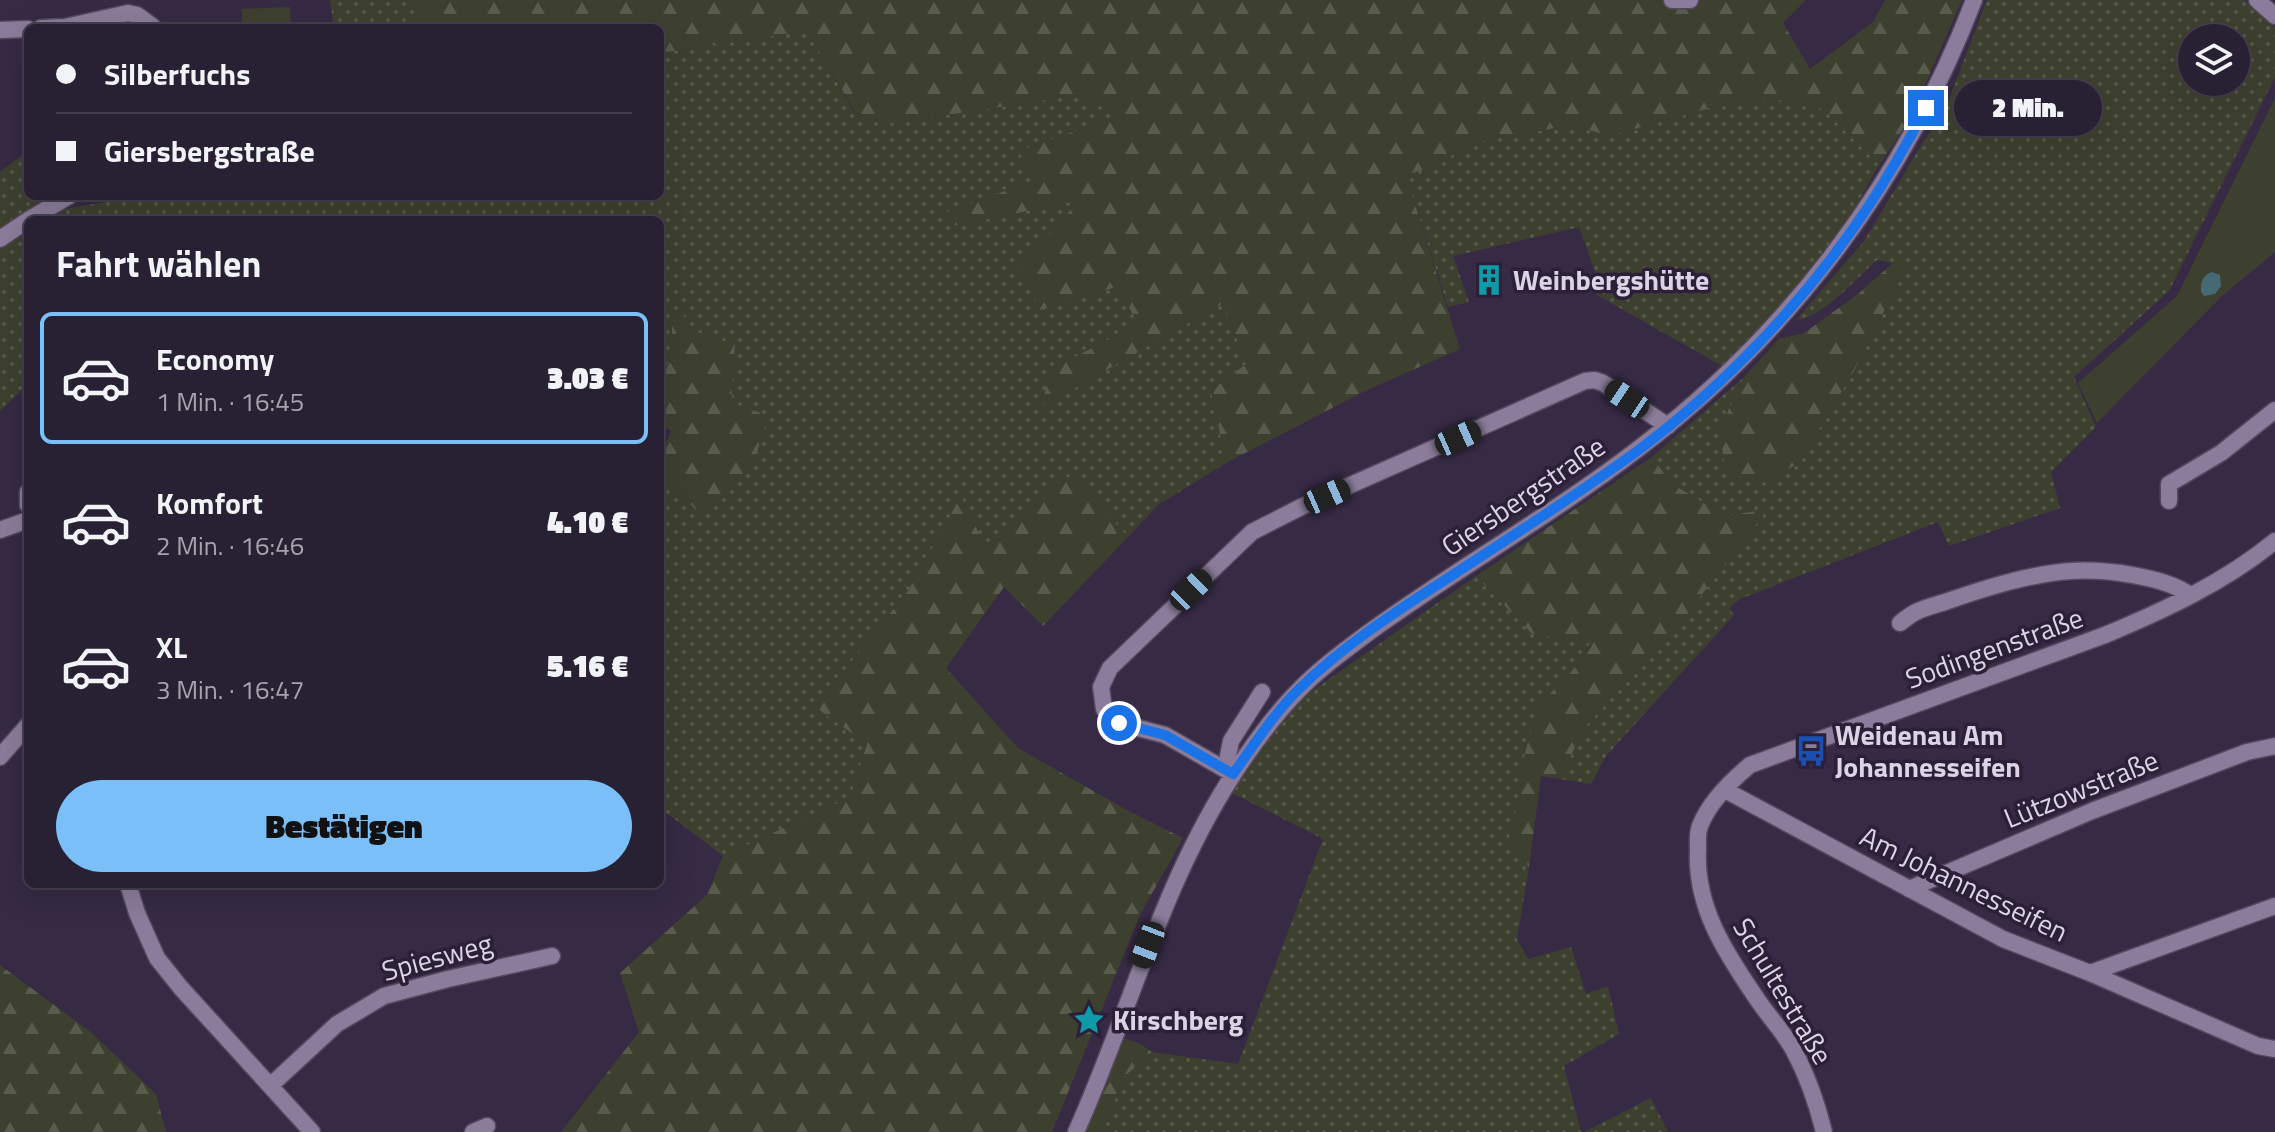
<!DOCTYPE html>
<html lang="de">
<head>
<meta charset="utf-8">
<style>
	:root { --surface:#282033; --page:#30283b; --text:#f1f3f6; --muted:#a5a3ac; --line:#443e4e; --accent:#7abff8 }
	body { margin:0; font-family:"Titillium Web",sans-serif; background:var(--page); color:var(--text); height:100vh; display:flex; flex-direction:column; font-size:30px; white-space:nowrap }
	* { box-sizing:border-box; margin:0 }
	p { font-size:26px; color:var(--muted) }
	.icon { flex:none; width:44px; height:44px; fill:none; stroke:currentColor; stroke-width:2; stroke-linecap:round; stroke-linejoin:round }
	.map { position:relative; flex:1; overflow:hidden }
	.sheet { position:absolute; left:24px; top:216px; width:640px; height:672px; display:flex; flex-direction:column; background:var(--surface); border-radius:12px; box-shadow:0 8px 32px #0002,0 0 0 2px var(--line) }
	.sheet>* { flex:none }
	.banner { position:absolute; left:24px; top:24px; width:640px; height:176px; border-radius:12px; box-shadow:0 8px 32px #0002,0 0 0 2px var(--line); display:grid; align-content:center; height:176px; padding:0 32px; background:var(--surface) }
	.tools { position:absolute; left:2178px; top:24px; display:grid; gap:16px }
	.tools a { display:grid; place-items:center; width:72px; height:72px; border-radius:50%; background:var(--surface); box-shadow:0 8px 32px #0002,0 0 0 2px var(--line); font-size:40px }
	.end { position:absolute; width:36px; height:36px; margin:-18px; border:10px solid #1a73e8; background:#fff; box-shadow:0 0 0 4px #fff }
	.from { border-radius:50% }
	.bubble { position:absolute; height:56px; border-radius:28px; background:var(--surface); box-shadow:0 8px 32px #0002,0 0 0 2px var(--line); font-size:26px; font-weight:800; line-height:56px; text-align:center }
	.car { position:absolute; width:24px; height:48px; margin:-24px -12px; border-radius:10px; box-shadow:0 0 6px 2px #0007; background:linear-gradient(#222 24%,#8ab4d8 0 40%,#222 0 76%,#8ab4d8 0 86%,#222 0) }
	.banner b { display:flex; align-items:center; gap:28px; height:76px; font-size:30px }
	.banner b+b { border-top:2px solid var(--line) }
	.banner i { width:20px; height:20px; background:var(--text) }
	ul { padding:0; list-style:none }
	li { display:flex; align-items:center; gap:24px; height:132px; margin:0 16px 12px; padding:0 16px; border:4px solid transparent; border-radius:12px }
	li div { flex:1 }
	li b { display:block; font-size:30px }
	li em { font-style:normal; font-weight:800 }
	li.active { border-color:var(--accent) }
	li>.icon { width:72px; height:72px; stroke-width:1.5 }
	h2 { padding:0 32px; font-size:36px; line-height:96px }
	.button { display:flex; gap:16px; margin-top:auto; padding:16px 32px }
	.button a { flex:1; height:92px; border-radius:48px; background:var(--accent); color:#111; font-size:32px; font-weight:800; line-height:92px; text-align:center }
	.map>svg:first-child { display:block }
	.grass { fill:url(#grass-dots); fill-rule:evenodd }
	.forest { fill:url(#forest-firs) }
	.garden { fill:#3e402f }
	.water { fill:#466a74 }
	.lines { fill:none; stroke-linecap:round; stroke-linejoin:round }
	.minor-casing { stroke:#53485e; stroke-width:19 }
	.minor { stroke:#8a7c9a; stroke-width:16 }
	.route { stroke:#1a73e8; stroke-width:10 }
	.labels { text-anchor:middle; stroke-width:7; stroke-linejoin:round; paint-order:stroke }
	.poi-label { font-size:28px; font-weight:bold; fill:#dcd4e5; stroke:#2c2039; text-anchor:start }
	.street-label { font-size:28px; fill:#dcd4e5; stroke:#2c2039 }
</style>
</head>
<body>
<div class="map">
<svg width="2275" height="1132" viewBox="0 0 2275 1132">
	<defs>
		<pattern id="grass-dots" width="8" height="8" patternUnits="userSpaceOnUse" patternTransform="scale(2)"><rect width="8" height="8" fill="#3e402f"/><path d="M2 2h.1M6 6h.1" fill="none" stroke="#595b4d" stroke-width="1.8" stroke-linecap="round"/></pattern>
		<pattern id="forest-firs" width="22" height="20" patternUnits="userSpaceOnUse" patternTransform="scale(2)"><rect width="22" height="20" fill="#3e402f"/><path d="M5 1l3.5 6h-7zM16 11l3.5 6h-7z" fill="#595b4d"/></pattern>
	</defs>
	<rect width="100%" height="100%" fill="#362a44"/>
	<path class="grass" d="M 330,0 L 412,0 L 421,28 L 334,28 Z
		M 1987,0 L 2244,0 L 2275,27 L 2275,77 L 2169,291 L 2074,377 L 2096,427 L 2051,472 L 2060,508 L 1949,546 L 1938,522 L 1740,599 L 1729,608 L 1734,615 L 1606,756 L 1591,784 L 1560,779 L 1584,728 L 1677,627 L 1767,510 L 1725,516 L 1671,483 L 1652,457 L 1744,377 L 1720,428 L 1799,463 L 1854,371 L 1907,266 L 1877,260 C 1857,278 1822,318 1796,320 L 1864,241 L 1923,142 L 1943,115 ZM 2192,38 L 2236,38 L 2236,82 L 2192,82 Z
		M 807,31 L 855,113 L 887,124 L 1079,95 L 1119,116 L 1019,151 L 1037,179 L 951,226 L 1081,200 L 1116,287 L 1139,324 L 1049,370 L 1222,304 L 1247,363 L 1211,391 L 1226,463 L 1158,505 L 1128,537 L 1073,475 L 1044,492 L 986,548 L 961,497 L 908,591 L 815,707 L 867,744 L 850,798 L 723,856 L 660,808 L 660,470 L 695,509 L 758,412 L 731,403 L 735,345 L 682,327 L 685,310 L 672,314 L 672,358 L 660,375 L 660,220 L 28,220 L 28,384 L 0,411 L 0,172 L 28,151 L 28,196 L 60,196 L 63,209 L 143,196 L 660,196 L 660,53 Z
		M 1783,100 L 1823,109 L 1879,165 L 1853,211 L 1798,288 L 1724,367 L 1595,294 L 1602,291 L 1579,227 L 1453,256 L 1469,302 L 1448,307 L 1406,175 L 1425,169 L 1478,142 L 1572,125 L 1609,136 L 1728,103 Z
		M 1476,576 L 1532,634 L 1591,643 L 1571,672 L 1538,706 L 1515,815 L 1508,842 L 1529,867 L 1517,939 L 1528,959 L 1571,947 L 1586,994 L 1608,986 L 1619,1034 L 1564,1066 L 1581,1132 L 1102,1132 L 1125,1076 L 1152,1052 L 1238,1064 L 1323,839 L 1232,793 L 1256,756 L 1302,698 Z
		M 1651,1098 L 1668,1132 L 1584,1132 Z"/>
	<path class="forest" d="M 412,0 L 1806,0 L 1783,23 L 1810,69 L 1873,22 L 1885,0 L 1962,0 L 1911,117 L 1879,165 L 1823,109 L 1783,100 L 1728,103 L 1609,136 L 1572,125 L 1478,142 L 1425,169 L 1406,175 L 1460,349 L 1363,392 L 1226,463 L 1211,391 L 1247,363 L 1222,304 L 1042,407 L 1049,370 L 1139,324 L 1116,287 L 1040,310 L 1018,268 L 1079,201 L 951,226 L 946,212 L 1036,180 L 1018,151 L 1118,116 L 1079,95 L 887,124 L 856,113 L 807,31 L 660,53 L 660,28 L 421,28 Z
		M 1893,263 L 1907,266 L 1854,371 L 1799,463 L 1761,484 L 1725,473 L 1720,428 L 1744,377 L 1779,339 L 1804,333 L 1858,294 Z
		M 685,310 L 683,327 L 735,345 L 731,403 L 759,412 L 766,425 L 756,455 L 744,477 L 710,512 L 695,509 L 660,470 L 660,457 L 671,431 L 660,422 L 660,375 L 672,358 L 672,314 Z
		M 1652,457 L 1671,483 L 1725,516 L 1768,509 L 1677,627 L 1584,728 L 1560,779 L 1541,776 L 1529,867 L 1508,842 L 1515,815 L 1523,760 L 1538,706 L 1571,672 L 1591,644 L 1532,634 L 1476,576 Z
		M 1073,474 L 1128,537 L 1043,626 L 1004,587 L 946,668 L 1018,748 L 1125,809 L 1183,838 L 1140,915 L 1052,1132 L 561,1132 L 639,1032 L 620,973 L 707,895 L 723,856 L 850,797 L 867,744 L 815,707 L 908,591 L 961,496 L 986,548 L 1044,492 Z
		M 0,965 L 92,1033 L 156,1094 L 166,1132 L 0,1132 Z
		M 1120,1037 L 1139,1043 L 1152,1052 L 1125,1076 L 1102,1132 L 1082,1132 Z"/>
	<path class="garden" d="M 290,7 L 291,28 L 242,28 L 242,9 Z
		M 2275,98 L 2275,252 L 2222,296 L 2097,423 L 2078,383 L 2177,296 Z"/>
	<path class="water" d="M 2212,272 L 2220,275 L 2221,286 L 2215,294 L 2204,296 L 2201,292 C 2200,282 2203,275 2212,272 Z"/>
	<g class="lines">
		<defs>
			<path id="minor" d="M 1672,0 L 1690,0
				M 2257,0 L 2275,16
				M 41,28 L 65,27 L 128,13 L 137,15 L 152,26 L 152,28
				M 0,30 L 28,29
				M 28,220 L 69,196
				M 0,239 L 28,220
				M 28,492 L 28,505
				M 2169,501 L 2169,484 L 2221,453 L 2275,410
				M 0,530 L 28,520
				M 1900,623 C 1905,619 1910,615 1916,612 C 1924,608 1935,605 1945,602 C 1985,588 2029,574 2071,571 C 2104,569 2164,576 2190,595
				M 0,757 L 28,725
				M 1233,774 L 1165,735 L 1119,723 L 1104,709 L 1101,687 L 1110,668 L 1252,532 L 1301,507 L 1585,381 L 1595,380 L 1603,383 L 1668,426
				M 1233,774 L 1228,756 L 1231,741 L 1262,692
				M 1725,790 L 2003,939 L 2090,973 L 2258,1046 L 2275,1049
				M 128,884 L 137,913 L 157,958 L 181,988 L 312,1132
				M 1909,889 L 2092,811 L 2247,752 L 2275,746
				M 2090,973 L 2275,906
				M 270,1086 L 337,1024 L 384,996 L 448,979 L 552,956
				M 473,1132 L 487,1126
				M 1076,1132 C 1133,1005 1164,873 1245,757 C 1261,734 1278,711 1298,691 C 1319,669 1344,651 1368,633 C 1456,569 1552,515 1638,449 C 1790,334 1906,178 1974,0
				M 1824,1132 C 1817,1104 1808,1077 1794,1051 C 1784,1032 1767,1015 1755,996 C 1725,952 1695,906 1698,850 C 1698,842 1697,833 1700,826 C 1709,802 1731,781 1750,765 L 2105,635 C 2165,610 2225,582 2275,541"/>
		</defs>
		<use href="#minor" class="minor-casing"/>
		<use href="#minor" class="minor"/>
	</g>
	<g class="lines">
		<path class="route" d="M 1119,723 L 1165,735 L 1233,774 C 1254,745 1274,713 1300,688 C 1343,646 1395,612 1445,580 C 1509,538 1574,497 1636,452 C 1726,385 1806,300 1868,207 C 1889,175 1908,142 1926,108"/>
	</g>
	<defs>
		<symbol id="building-bare" viewBox="-9 -9 18 18"><path d="M-4-6H4V6H1V3H-1V6H-4ZM-2.5-4.3h1.7v1.8h-1.7ZM.8-4.3h1.7v1.8H.8ZM-2.5-1h1.7V.8h-1.7ZM.8-1h1.7V.8H.8Z" fill="#0f9aa8" stroke="#2c2039" stroke-width="2.5" paint-order="stroke"/></symbol>
		<symbol id="bus-bare" viewBox="-9 -9 18 18"><path d="M-5-6H5V4H4V6H2V4H-2V6H-4V4H-5ZM-3.5-4V0h7V-4ZM-3.5 1.2v1.5H-2V1.2ZM2 1.2v1.5H3.5V1.2Z" fill="#1a4fb4" stroke="#2c2039" stroke-width="2.5" paint-order="stroke"/></symbol>
		<symbol id="sight-bare" viewBox="-9 -9 18 18"><path d="M0-6L1.8-2.2L6-1.7L2.9 1.2L3.7 5.4L0 3.3L-3.7 5.4L-2.9 1.2L-6-1.7L-1.8-2.2Z" fill="#0f9aa8" stroke="#2c2039" stroke-width="2.5" paint-order="stroke"/></symbol>
	</defs>
	<g fill-rule="evenodd">
		<use href="#building-bare" x="1467" y="258" width="44" height="44"/>
		<use href="#bus-bare" x="1789" y="729" width="44" height="44"/>
		<use href="#sight-bare" x="1067" y="998" width="44" height="44"/>
	</g>
	<g class="labels">
		<g class="poi-label">
			<text x="1513" y="290">Weinbergshütte</text>
			<text x="1835" y="745">Weidenau Am<tspan x="1835" dy="32">Johannesseifen</tspan></text>
			<text x="1113" y="1030">Kirschberg</text>
		</g>
		<g class="street-label">
			<text transform="translate(1523 496) rotate(-34)" y="10">Giersbergstraße</text>
			<text transform="translate(1994 648) rotate(-20)" y="10">Sodingenstraße</text>
			<text transform="translate(2081 789) rotate(-22)" y="10">Lützowstraße</text>
			<text transform="translate(1964 884) rotate(26)" y="10">Am Johannesseifen</text>
			<text transform="translate(437 957) rotate(-15)" y="10">Spiesweg</text>
			<text transform="translate(1783 991) rotate(59)" y="10">Schultestraße</text>
		</g>
	</g>
</svg>
<div class="tools">
<a><svg class="icon" aria-label="layers" viewBox="0 0 24 24"><path d="M12 4l9 5-9 5-9-5zM3 14l9 5 9-5"/></svg></a>
</div>
<i class="end from" style="left:1119px;top:723px"></i>
<i class="end" style="left:1926px;top:108px"></i>
<div class="bubble" style="left:1954px;top:80px;width:148px">2 Min.</div>
<i class="car" style="left:1627px;top:399px;rotate:304deg"></i>
<i class="car" style="left:1458px;top:438px;rotate:66deg"></i>
<i class="car" style="left:1327px;top:496px;rotate:66deg"></i>
<i class="car" style="left:1191px;top:590px;rotate:46deg"></i>
<i class="car" style="left:1148px;top:945px;rotate:201deg"></i>
<div class="banner">
<b><i class="from"></i>Silberfuchs</b>
<b><i></i>Giersbergstraße</b>
</div>
<section class="sheet">
<h2>Fahrt wählen</h2>
<ul>
<li class="active"><svg class="icon" aria-label="car" viewBox="0 0 24 24"><path d="M5 17H2v-5l4-1 3-4h7l3 4 3 1v5h-3M9 17h6M6 11h13"/><circle cx="7" cy="17" r="2"/><circle cx="17" cy="17" r="2"/></svg><div><b>Economy</b><p>1 Min. · 16:45</p></div><em>3.03 €</em></li>
<li><svg class="icon" aria-label="car" viewBox="0 0 24 24"><path d="M5 17H2v-5l4-1 3-4h7l3 4 3 1v5h-3M9 17h6M6 11h13"/><circle cx="7" cy="17" r="2"/><circle cx="17" cy="17" r="2"/></svg><div><b>Komfort</b><p>2 Min. · 16:46</p></div><em>4.10 €</em></li>
<li><svg class="icon" aria-label="car" viewBox="0 0 24 24"><path d="M5 17H2v-5l4-1 3-4h7l3 4 3 1v5h-3M9 17h6M6 11h13"/><circle cx="7" cy="17" r="2"/><circle cx="17" cy="17" r="2"/></svg><div><b>XL</b><p>3 Min. · 16:47</p></div><em>5.16 €</em></li>
</ul>
<div class="button"><a>Bestätigen</a></div>
</section>
</div>
</body>
</html>
